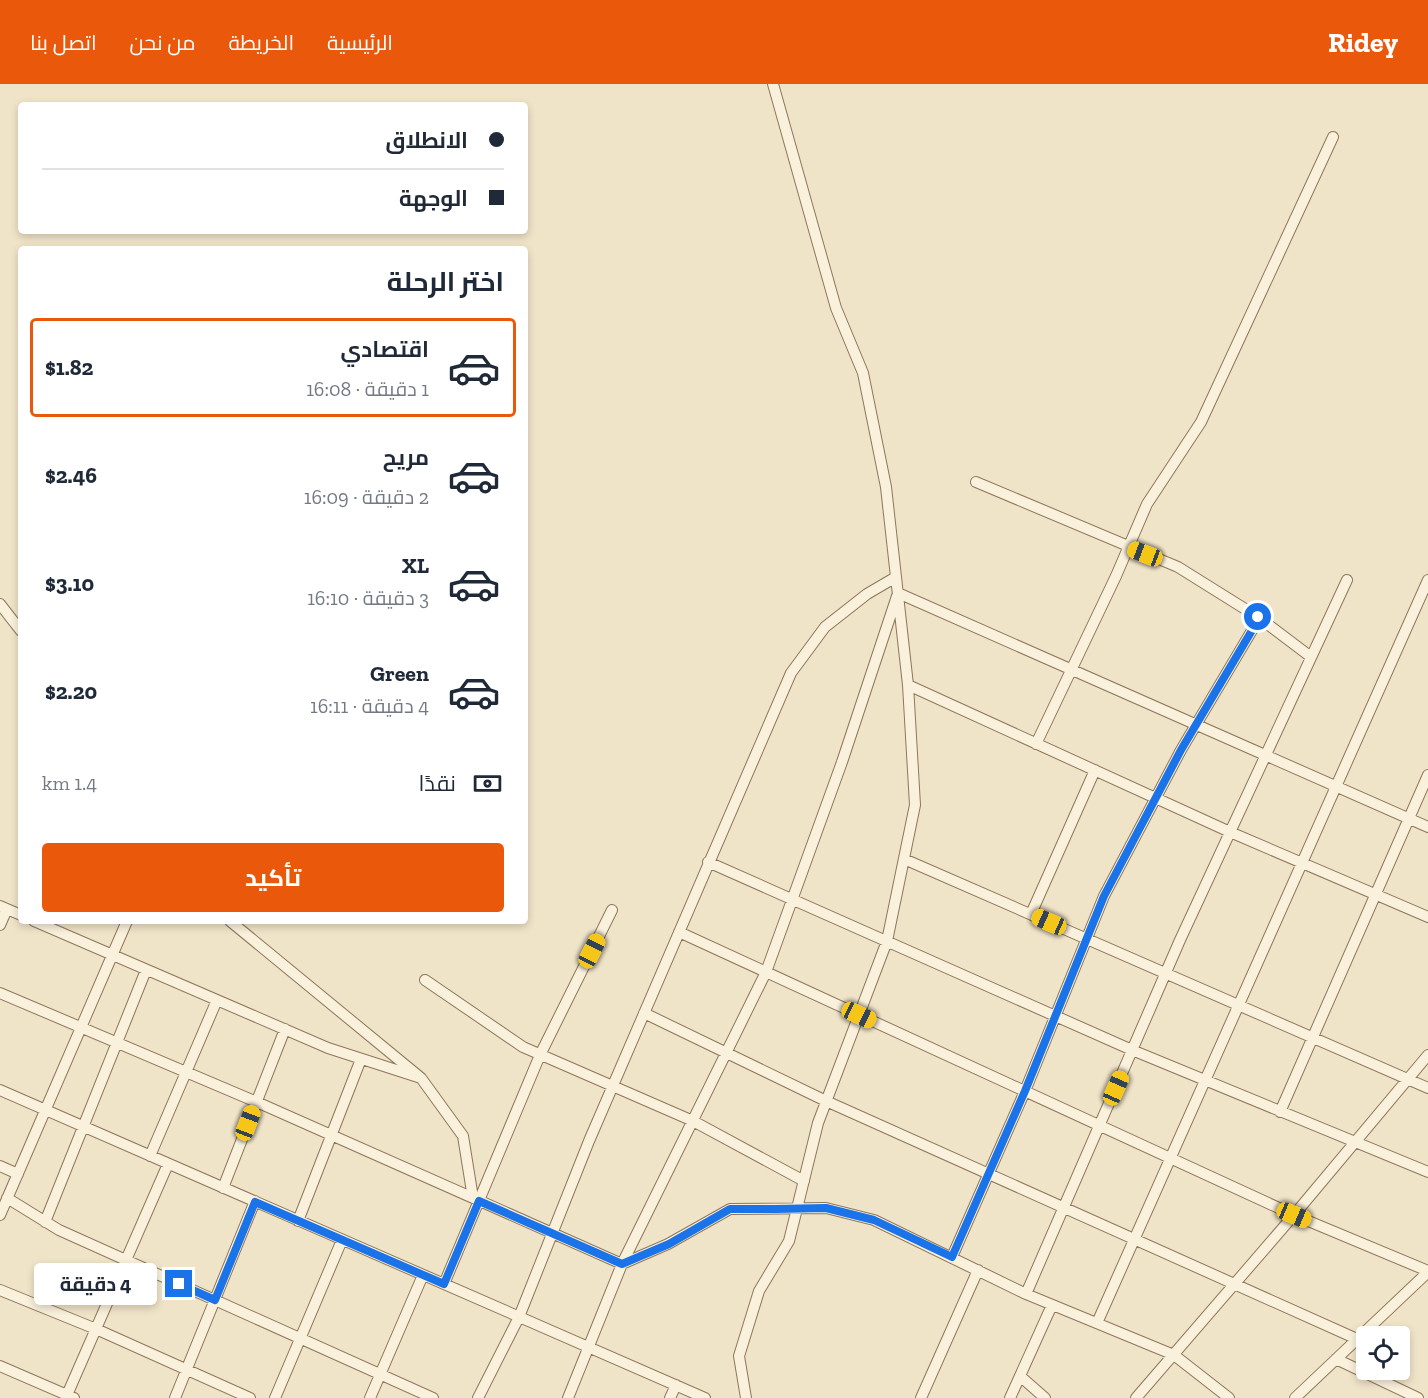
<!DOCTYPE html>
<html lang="ar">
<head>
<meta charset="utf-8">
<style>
	:root { --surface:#fff; --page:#f2f2f3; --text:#1f2937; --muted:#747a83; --line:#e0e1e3; --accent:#ea580c }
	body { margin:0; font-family:"Zilla Slab",Cairo,serif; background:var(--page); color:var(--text); direction:rtl; height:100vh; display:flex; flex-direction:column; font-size:22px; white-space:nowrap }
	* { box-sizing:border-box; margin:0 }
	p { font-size:20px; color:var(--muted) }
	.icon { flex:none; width:33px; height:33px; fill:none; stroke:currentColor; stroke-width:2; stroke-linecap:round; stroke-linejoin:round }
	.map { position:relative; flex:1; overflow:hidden; direction:ltr }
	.drawer { position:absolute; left:18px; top:162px; width:510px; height:678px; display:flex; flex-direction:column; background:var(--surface); border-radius:6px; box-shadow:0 3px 9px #0003; direction:rtl }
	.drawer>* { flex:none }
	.top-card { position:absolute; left:18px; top:18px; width:510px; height:132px; border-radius:6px; box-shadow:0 3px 9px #0003; direction:rtl; display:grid; align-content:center; height:132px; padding:0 24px; background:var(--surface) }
	.buttons { position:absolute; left:1356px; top:1242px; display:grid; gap:12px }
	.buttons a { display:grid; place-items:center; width:54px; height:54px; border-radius:6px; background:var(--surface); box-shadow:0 3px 9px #0003; font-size:30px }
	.end { position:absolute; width:27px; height:27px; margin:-14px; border:8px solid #1a73e8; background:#fff; box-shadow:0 0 0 3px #fff }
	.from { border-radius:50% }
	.bubble { position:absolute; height:42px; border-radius:6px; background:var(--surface); box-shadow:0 3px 9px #0003; font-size:20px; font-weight:700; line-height:42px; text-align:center; direction:rtl }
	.car { position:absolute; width:18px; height:36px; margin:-18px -9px; border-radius:8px; box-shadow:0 0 4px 2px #0007; background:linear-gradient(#f5c518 24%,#345 0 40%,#f5c518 0 76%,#345 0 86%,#f5c518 0) }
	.top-card b { display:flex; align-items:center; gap:21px; height:57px; font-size:22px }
	.top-card b+b { border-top:2px solid var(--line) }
	.top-card i { width:15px; height:15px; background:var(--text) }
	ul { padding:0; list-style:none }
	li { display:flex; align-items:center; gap:18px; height:99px; margin:0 12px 9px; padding:0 12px; border:3px solid transparent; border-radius:6px }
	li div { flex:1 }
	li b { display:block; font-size:22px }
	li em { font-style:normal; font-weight:700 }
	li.active { border-color:var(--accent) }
	li>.icon { width:54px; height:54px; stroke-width:1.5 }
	h2 { padding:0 24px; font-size:27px; line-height:72px }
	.pay { display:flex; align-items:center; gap:15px; height:66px; padding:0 24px; font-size:22px }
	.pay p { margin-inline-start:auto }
	.button { display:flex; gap:12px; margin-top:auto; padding:12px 24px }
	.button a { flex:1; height:69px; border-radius:6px; background:var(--accent); color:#fff; font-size:24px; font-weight:700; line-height:69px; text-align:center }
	header { display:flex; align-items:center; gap:36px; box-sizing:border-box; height:84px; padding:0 30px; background:var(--accent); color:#fff }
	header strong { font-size:28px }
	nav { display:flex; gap:33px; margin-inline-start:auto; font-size:21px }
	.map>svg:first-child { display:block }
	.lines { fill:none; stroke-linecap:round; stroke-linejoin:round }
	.minor-casing { stroke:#8d765c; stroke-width:12 }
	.minor { stroke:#faf1dc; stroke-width:10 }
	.route { stroke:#1a73e8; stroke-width:8 }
</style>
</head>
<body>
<header>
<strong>Ridey</strong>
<nav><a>الرئيسية</a><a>الخريطة</a><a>من نحن</a><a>اتصل بنا</a></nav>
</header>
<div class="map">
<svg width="1428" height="1314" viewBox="0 0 1428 1314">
	<rect width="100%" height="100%" fill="#f0e4c8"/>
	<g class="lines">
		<defs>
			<path id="minor" d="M 976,398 L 1178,483 L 1258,533 L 1311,573
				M 0,520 L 21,547
				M 908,601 L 1230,748 L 1428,833
				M 1036,660 L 1116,492 L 1147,420 L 1201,338 L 1333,53
				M 904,775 L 1428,1004
				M 708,778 L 1132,966 L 1428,1088
				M 0,822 L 21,831
				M 1031,830 L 1095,686
				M 34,837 L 328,964 L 421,994
				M 230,837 L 421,994 L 463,1052 L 473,1114
				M 0,841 L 7,825
				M 679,848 L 1294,1131 L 1428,1187
				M 425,896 L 523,963 L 693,1037 L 804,1097
				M 0,909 L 259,1019 L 622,1180 L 668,1160 L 730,1125 L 826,1124 L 874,1136 L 1026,1210 L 1174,1271 L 1229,1314
				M 644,929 L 826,1017 L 1357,1255
				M 0,1006 L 705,1314
				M 1280,1028 L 1428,691
				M 150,1072 L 217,916
				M 0,1082 L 18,1090
				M 223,1104 L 285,945
				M 7,1114 L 59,1146 L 433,1314
				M 0,1131 L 127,837
				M 298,1137 L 361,975
				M 45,1138 L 146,886
				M 952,1173 L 1025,1007 L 1104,812 L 1181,666 L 1254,543 L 1258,533
				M 444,1200 L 540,971 L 612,826
				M 0,1206 L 96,1245 L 250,1314
				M 1026,1210 L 1180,856 L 1347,496
				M 1097,1239 L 1428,496
				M 1336,1275 L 1418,1314
				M 0,1282 L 74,1314
				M 1020,1292 L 1045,1314
				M 67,1311 L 168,1080
				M 175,1314 L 255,1117
				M 275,1314 L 342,1156
				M 370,1314 L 423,1191
				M 478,1314 L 519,1233 L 589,1057 L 791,589 L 825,543 L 867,510 L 896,493
				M 568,1314 L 622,1180 L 766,888 L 842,678 L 898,509 L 1428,743
				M 670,1314 L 676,1301
				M 746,1314 L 739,1272 L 759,1207 L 789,1157 L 818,1039 L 887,857 L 915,721 L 908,601 L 886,403 L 863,289 L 836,224 L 773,0
				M 921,1314 L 978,1186
				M 1010,1314 L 1052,1221
				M 1136,1314 L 1294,1131 L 1428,971
				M 1295,1314 L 1428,1188"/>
		</defs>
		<use href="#minor" class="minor-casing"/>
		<use href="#minor" class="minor"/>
	</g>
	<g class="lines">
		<path class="route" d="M 179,1200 L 215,1216 L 255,1118 L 444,1200 L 479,1117 L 622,1180 L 669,1160 L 730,1125 L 775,1125 L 826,1124 L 874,1136 L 952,1173 L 1025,1007 L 1104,812 L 1181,666 L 1254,543 L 1258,533"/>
	</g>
</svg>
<div class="buttons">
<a><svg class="icon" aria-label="locate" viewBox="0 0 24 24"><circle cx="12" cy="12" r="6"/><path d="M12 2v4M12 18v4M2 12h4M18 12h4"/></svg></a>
</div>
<i class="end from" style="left:1258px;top:533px"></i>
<i class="end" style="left:179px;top:1200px"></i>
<div class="bubble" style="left:34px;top:1179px;width:123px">4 دقيقة</div>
<i class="car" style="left:1145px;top:470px;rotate:291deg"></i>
<i class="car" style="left:1049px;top:838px;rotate:294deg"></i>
<i class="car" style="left:592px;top:867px;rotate:27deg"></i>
<i class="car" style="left:859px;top:931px;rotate:115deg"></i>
<i class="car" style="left:1116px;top:1004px;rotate:24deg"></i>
<i class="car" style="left:248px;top:1039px;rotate:21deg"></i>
<i class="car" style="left:1294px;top:1131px;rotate:113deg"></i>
<div class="top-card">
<b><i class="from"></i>الانطلاق</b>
<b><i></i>الوجهة</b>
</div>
<section class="drawer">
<h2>اختر الرحلة</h2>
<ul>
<li class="active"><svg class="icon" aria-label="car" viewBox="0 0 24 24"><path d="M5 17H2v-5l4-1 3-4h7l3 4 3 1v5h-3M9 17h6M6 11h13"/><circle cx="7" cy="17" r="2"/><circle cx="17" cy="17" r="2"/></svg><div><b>اقتصادي</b><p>1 دقيقة · 16:08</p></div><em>$1.82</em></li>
<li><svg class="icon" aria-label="car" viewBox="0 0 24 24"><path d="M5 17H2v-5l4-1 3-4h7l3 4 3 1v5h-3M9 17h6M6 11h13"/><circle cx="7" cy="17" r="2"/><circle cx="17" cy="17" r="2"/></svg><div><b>مريح</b><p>2 دقيقة · 16:09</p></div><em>$2.46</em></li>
<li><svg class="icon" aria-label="car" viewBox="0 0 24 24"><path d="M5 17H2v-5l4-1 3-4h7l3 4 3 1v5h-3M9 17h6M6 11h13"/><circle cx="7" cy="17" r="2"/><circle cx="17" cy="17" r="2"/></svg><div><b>XL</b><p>3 دقيقة · 16:10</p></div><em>$3.10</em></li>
<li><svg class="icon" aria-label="car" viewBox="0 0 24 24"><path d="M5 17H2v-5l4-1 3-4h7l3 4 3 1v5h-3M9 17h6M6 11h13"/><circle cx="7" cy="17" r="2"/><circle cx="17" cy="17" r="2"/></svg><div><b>Green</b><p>4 دقيقة · 16:11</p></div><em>$2.20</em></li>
</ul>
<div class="pay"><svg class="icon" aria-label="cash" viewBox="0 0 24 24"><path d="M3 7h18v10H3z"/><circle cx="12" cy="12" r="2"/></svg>نقدًا<p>1.4 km</p></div>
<div class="button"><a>تأكيد</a></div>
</section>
</div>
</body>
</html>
